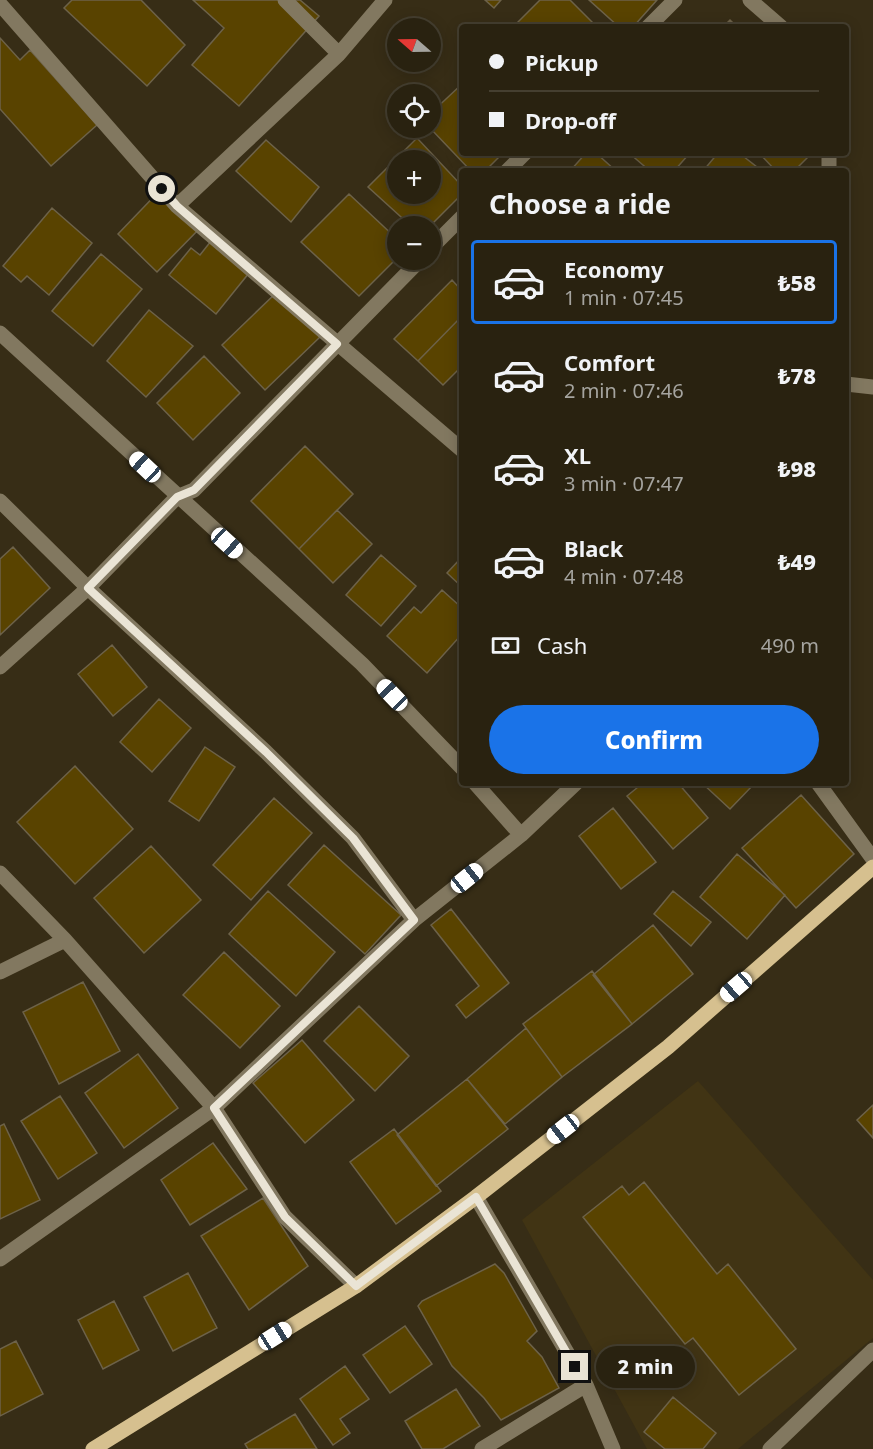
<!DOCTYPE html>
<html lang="en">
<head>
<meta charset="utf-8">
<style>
	:root { --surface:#292210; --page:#312a19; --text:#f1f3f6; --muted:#a5a49f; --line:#453f30; --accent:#1a73e8 }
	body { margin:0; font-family:"Noto Sans",sans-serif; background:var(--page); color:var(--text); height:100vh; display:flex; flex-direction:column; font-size:22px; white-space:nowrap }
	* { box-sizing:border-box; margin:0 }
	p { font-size:20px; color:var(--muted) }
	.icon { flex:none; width:33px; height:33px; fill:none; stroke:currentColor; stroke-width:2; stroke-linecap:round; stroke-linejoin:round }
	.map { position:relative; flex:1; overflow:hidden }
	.panel { position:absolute; left:459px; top:168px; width:390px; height:618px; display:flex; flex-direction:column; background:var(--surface); border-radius:6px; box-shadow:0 3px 15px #0003,0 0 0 2px var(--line) }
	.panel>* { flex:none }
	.hud { position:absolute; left:459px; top:24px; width:390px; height:132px; border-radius:6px; box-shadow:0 3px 15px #0003,0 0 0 2px var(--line); display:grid; align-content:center; height:132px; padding:0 30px; background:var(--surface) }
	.needle { width:39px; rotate:290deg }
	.buttons { position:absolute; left:387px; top:18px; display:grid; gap:12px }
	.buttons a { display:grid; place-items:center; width:54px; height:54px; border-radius:50%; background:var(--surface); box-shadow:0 3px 15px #0003,0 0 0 2px var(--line); font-size:30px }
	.end { position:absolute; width:27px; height:27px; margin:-14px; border:8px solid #eae4d5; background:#111; box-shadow:0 0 0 3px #111 }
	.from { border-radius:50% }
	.bubble { position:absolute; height:42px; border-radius:21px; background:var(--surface); box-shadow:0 3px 15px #0003,0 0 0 2px var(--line); font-size:20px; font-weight:800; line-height:42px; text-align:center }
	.car { position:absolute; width:18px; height:36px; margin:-18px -9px; border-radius:8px; box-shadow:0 0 4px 2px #0007; background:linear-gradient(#fff 24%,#345 0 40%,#fff 0 76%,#345 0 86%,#fff 0) }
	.hud b { display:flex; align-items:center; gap:21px; height:57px; font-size:22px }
	.hud b+b { border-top:2px solid var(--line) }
	.hud i { width:15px; height:15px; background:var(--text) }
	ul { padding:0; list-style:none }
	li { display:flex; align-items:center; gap:18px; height:84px; margin:0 12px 9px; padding:0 18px; border:3px solid transparent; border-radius:6px }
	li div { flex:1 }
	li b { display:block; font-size:22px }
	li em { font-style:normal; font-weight:800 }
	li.on { border-color:var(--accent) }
	li>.icon { width:54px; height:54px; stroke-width:1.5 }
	h2 { padding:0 30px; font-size:27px; line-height:72px }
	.pay { display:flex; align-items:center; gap:15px; height:66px; padding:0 30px; font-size:22px }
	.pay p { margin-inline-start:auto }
	.action { display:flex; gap:12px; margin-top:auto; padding:12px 30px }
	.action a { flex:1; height:69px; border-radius:36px; background:var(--accent); color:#fff; font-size:24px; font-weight:800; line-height:69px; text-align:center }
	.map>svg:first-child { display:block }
	.built { fill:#413414 }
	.building { fill:#594300; stroke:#6d6249; stroke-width:1.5; fill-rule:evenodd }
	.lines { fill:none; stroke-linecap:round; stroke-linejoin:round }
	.minor { stroke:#827860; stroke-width:15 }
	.major { stroke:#d6c08f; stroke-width:15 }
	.route { stroke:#eae4d5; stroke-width:8 }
</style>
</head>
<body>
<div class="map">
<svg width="873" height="1449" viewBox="0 0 873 1449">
	<rect width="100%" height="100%" fill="#372d16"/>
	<path class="built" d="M 698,1081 L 873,1280 L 873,1338 L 738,1449 L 647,1449 L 522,1220 Z"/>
	<path class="building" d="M 72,0 L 141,0 L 185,45 L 147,86 L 64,8 Z
		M 193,0 L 300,0 L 319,16 L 239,106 L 192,65 L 224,28 Z
		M 485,0 L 501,0 L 494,8 Z
		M 540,0 L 570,0 L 597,27 L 513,27 Z
		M 589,0 L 657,0 L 633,27 L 619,27 Z
		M 730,20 L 737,27 L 723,27 Z
		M 0,38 L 20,60 L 30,50 L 97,125 L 51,166 L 0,109 Z
		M 462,84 L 462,153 L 503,153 L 485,171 L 471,171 L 430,128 L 430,114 Z
		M 417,138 L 462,186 L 462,194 L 430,226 L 411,226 L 368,187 ZM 398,160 L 430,160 L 430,194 L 398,194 Z
		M 266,140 L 319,187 L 291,222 L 236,171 Z
		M 586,153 L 596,153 L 616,171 L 570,171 Z
		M 629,153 L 688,153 L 689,154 L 674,171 L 650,171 Z
		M 718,153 L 739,153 L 762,171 L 703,171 Z
		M 759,153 L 812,153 L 794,171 L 776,171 Z
		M 165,185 L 204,224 L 157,272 L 118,234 Z
		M 349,194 L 398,240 L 398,257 L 359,296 L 301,242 Z
		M 52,208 L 92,243 L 49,295 L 27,276 L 21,282 L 3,266 Z
		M 211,241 L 249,273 L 216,314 L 169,275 L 191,248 L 200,255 Z
		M 101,254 L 142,289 L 93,346 L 52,311 Z
		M 452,280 L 462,291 L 462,316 L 418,361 L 394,339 Z
		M 277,292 L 320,337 L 265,390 L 222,345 Z
		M 149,310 L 193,346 L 146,397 L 107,361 Z
		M 462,316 L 462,366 L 443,385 L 418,361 Z
		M 204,356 L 240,393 L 193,440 L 157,403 Z
		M 305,446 L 353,494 L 299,549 L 251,501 Z
		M 337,510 L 372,544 L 333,583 L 299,549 Z
		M 13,547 L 50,588 L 0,635 L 0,559 Z
		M 381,555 L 416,586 L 381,626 L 346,595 Z
		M 462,557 L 462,587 L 447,573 Z
		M 442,590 L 462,608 L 462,634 L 427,673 L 387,636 L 414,607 L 421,613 Z
		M 112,645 L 147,687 L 113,716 L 78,674 Z
		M 159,699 L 191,728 L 152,772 L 120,742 Z
		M 205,747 L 235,767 L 199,821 L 169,801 Z
		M 75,766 L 133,829 L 75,884 L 17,822 Z
		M 643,783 L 678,783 L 708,818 L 673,849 L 627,796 Z
		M 702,783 L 755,783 L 730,809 Z
		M 801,795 L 854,854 L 796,908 L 742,848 Z
		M 274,798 L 312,833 L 251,900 L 213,865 Z
		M 613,808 L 656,862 L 621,889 L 579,836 Z
		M 324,845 L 401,915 L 365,954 L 288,885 Z
		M 151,846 L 201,900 L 144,953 L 94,898 Z
		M 737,854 L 785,895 L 747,939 L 700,897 Z
		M 268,891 L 335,952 L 296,996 L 229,934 Z
		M 673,891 L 711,922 L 691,946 L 654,914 Z
		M 451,909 L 509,983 L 466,1018 L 456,1005 L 479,986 L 431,925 Z
		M 653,925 L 693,974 L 632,1024 L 593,975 Z
		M 224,952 L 280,1006 L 240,1048 L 183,995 Z
		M 592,971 L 632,1024 L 562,1077 L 523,1024 Z
		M 83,982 L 120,1051 L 59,1084 L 23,1012 Z
		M 359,1006 L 409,1056 L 375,1091 L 324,1041 Z
		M 526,1028 L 562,1077 L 505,1124 L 467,1079 Z
		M 302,1040 L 354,1100 L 305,1143 L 253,1083 Z
		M 138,1054 L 178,1108 L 124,1148 L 85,1093 Z
		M 467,1079 L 508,1129 L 436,1186 L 397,1135 Z
		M 60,1096 L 97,1153 L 58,1179 L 21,1121 Z
		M 873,1105 L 873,1138 L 857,1120 Z
		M 4,1124 L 40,1200 L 0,1219 L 0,1126 Z
		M 394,1129 L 441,1191 L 396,1224 L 350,1162 Z
		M 213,1143 L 247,1189 L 190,1225 L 161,1180 Z
		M 644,1182 L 717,1274 L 728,1264 L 796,1349 L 739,1395 L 693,1338 L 685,1344 L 583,1217 L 622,1186 L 629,1195 Z
		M 263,1198 L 308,1266 L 249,1310 L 201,1236 Z
		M 495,1264 L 504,1273 L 537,1331 L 527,1341 L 542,1357 L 559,1388 L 501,1420 L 484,1398 L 452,1366 L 418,1306 L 422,1301 Z
		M 188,1273 L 217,1328 L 173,1351 L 144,1297 Z
		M 114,1301 L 139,1350 L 103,1369 L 78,1320 Z
		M 405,1326 L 432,1364 L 390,1393 L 363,1355 Z
		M 16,1341 L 43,1394 L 0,1416 L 0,1349 Z
		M 345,1366 L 369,1399 L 340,1419 L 350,1433 L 333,1445 L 300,1399 Z
		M 456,1389 L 480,1426 L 443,1449 L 422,1449 L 405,1421 Z
		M 673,1397 L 716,1433 L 703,1449 L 665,1449 L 644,1432 Z
		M 295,1414 L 317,1449 L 248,1449 L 245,1444 Z"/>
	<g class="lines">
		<path class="minor" d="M 285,0 L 339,54
			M 750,0 L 781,27
			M 0,4 L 177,206 L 462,450
			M 648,27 L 675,0
			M 829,153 L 829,171
			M 507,171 L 525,153
			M 177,206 L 339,54 L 385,0
			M 430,249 L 462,217
			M 0,333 L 362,664 L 462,768
			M 846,384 L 873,387
			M 0,501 L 88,588 L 266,752 L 353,838 L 414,920
			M 0,667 L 88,588 L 177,497 L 194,490 L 420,260
			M 475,783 L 521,835
			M 818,783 L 873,859
			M 0,873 L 65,940 L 214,1108 L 285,1217 L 356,1286
			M 0,972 L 65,940
			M 476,1197 L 586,1385 L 613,1449
			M 0,1259 L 214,1108 L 414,920 L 521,835 L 576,783
			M 482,1449 L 586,1385
			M 770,1449 L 873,1350"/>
		<path class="major" d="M 93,1449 L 356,1286 L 476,1197 L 668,1047 L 873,867"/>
	</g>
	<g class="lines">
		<path class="route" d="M 162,189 L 177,206 L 337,344 L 194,490 L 177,497 L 88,588 L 266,752 L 353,838 L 414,920 L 214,1108 L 285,1217 L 356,1286 L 476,1197 L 575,1367"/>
	</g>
</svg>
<div class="buttons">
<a><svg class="needle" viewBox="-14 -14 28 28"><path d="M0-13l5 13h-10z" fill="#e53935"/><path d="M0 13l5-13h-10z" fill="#a5a49f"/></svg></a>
<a><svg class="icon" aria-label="locate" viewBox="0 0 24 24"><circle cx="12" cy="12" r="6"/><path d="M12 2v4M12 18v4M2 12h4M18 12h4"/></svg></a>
<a>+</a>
<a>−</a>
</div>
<i class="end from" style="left:162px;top:189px"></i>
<i class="end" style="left:575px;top:1367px"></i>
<div class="bubble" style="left:596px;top:1346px;width:99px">2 min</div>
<i class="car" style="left:145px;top:467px;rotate:313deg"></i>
<i class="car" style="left:227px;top:543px;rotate:132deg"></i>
<i class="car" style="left:392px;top:695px;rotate:316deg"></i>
<i class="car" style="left:467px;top:878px;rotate:51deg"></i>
<i class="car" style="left:736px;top:987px;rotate:229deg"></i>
<i class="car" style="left:563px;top:1129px;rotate:232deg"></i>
<i class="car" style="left:275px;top:1336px;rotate:58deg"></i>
<div class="hud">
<b><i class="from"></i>Pickup</b>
<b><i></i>Drop-off</b>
</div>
<section class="panel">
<h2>Choose a ride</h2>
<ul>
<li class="on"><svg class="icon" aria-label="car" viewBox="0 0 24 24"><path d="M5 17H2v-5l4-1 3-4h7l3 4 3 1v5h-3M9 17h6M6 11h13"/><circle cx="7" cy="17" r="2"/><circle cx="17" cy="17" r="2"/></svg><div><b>Economy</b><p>1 min · 07:45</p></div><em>₺58</em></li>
<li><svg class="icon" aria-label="car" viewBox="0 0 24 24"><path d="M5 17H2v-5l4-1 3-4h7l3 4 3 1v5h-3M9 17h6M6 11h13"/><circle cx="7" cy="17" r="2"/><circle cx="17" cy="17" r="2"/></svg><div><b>Comfort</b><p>2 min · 07:46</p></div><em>₺78</em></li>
<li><svg class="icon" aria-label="car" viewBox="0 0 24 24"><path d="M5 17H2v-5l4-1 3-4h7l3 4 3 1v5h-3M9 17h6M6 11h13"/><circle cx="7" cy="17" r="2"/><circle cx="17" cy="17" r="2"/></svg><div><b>XL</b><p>3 min · 07:47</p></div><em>₺98</em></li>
<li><svg class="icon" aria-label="car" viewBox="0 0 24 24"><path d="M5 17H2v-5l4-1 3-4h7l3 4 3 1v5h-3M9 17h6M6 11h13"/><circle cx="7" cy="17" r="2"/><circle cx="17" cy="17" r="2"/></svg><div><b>Black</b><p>4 min · 07:48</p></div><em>₺49</em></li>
</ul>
<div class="pay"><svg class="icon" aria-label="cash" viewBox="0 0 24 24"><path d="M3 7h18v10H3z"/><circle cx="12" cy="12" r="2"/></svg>Cash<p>490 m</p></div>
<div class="action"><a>Confirm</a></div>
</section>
</div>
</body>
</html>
